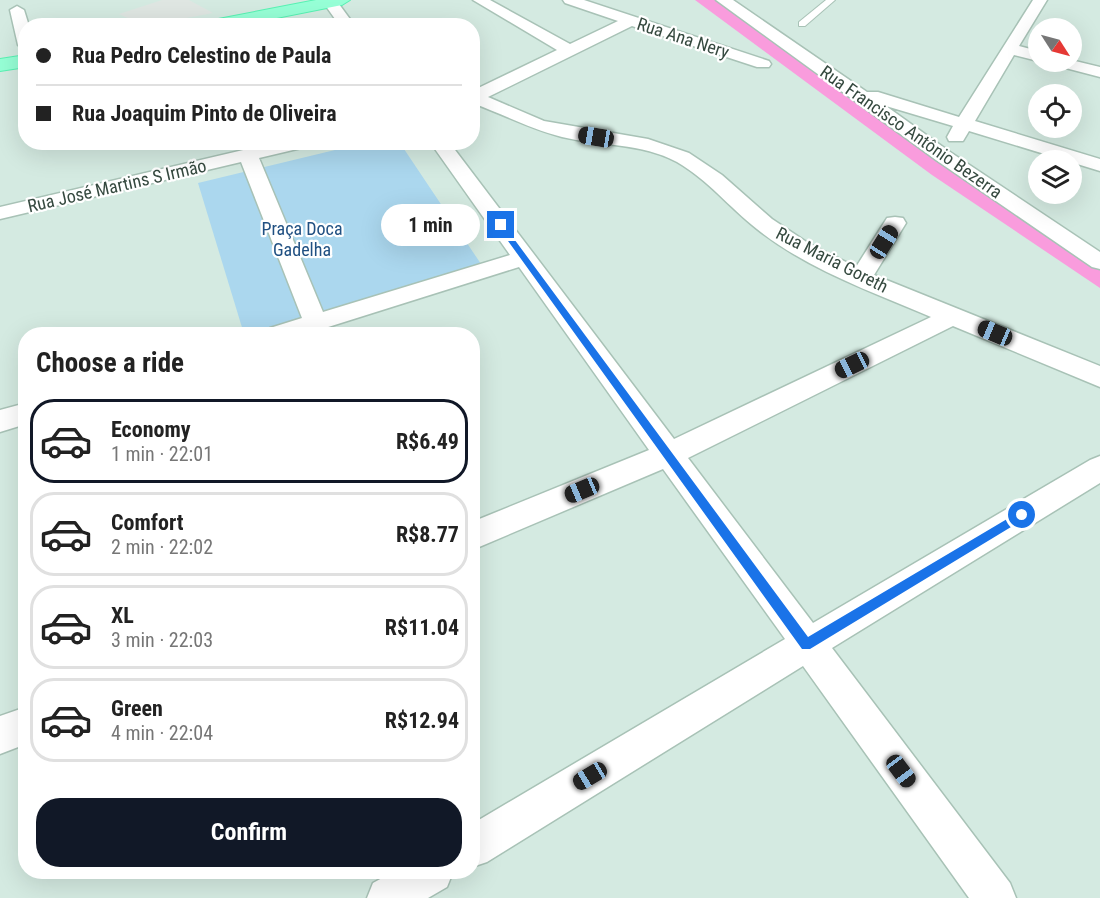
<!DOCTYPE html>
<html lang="en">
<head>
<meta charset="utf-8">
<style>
	:root { --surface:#fff; --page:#f6f6f6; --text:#222; --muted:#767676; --line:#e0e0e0; --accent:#111827 }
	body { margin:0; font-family:"Roboto Condensed",sans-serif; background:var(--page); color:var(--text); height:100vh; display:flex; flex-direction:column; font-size:22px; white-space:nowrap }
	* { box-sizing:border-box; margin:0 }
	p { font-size:20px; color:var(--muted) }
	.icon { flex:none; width:33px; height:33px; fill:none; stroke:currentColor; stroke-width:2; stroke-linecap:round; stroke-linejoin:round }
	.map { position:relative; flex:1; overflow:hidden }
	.details { position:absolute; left:18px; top:327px; width:462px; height:552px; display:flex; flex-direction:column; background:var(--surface); border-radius:24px; box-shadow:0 6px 24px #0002 }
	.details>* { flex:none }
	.guide { position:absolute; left:18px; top:18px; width:462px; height:132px; border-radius:24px; box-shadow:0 6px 24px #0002; display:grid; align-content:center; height:132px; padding:0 18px; background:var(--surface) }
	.needle { width:39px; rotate:126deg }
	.fabs { position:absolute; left:1028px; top:18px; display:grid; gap:12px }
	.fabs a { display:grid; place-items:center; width:54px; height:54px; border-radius:50%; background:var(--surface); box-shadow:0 6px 24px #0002; font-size:30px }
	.end { position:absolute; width:27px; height:27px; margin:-14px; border:8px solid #1a73e8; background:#fff; box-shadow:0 0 0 3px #fff }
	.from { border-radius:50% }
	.bubble { position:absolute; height:42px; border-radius:21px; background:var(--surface); box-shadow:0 6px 24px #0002; font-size:20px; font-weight:700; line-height:42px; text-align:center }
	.car { position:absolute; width:18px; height:36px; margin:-18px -9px; border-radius:8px; box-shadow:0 0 4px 2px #0007; background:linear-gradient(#222 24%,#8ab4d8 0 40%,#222 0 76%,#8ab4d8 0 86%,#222 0) }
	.guide b { display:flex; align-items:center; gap:21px; height:57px; font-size:22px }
	.guide b+b { border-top:2px solid var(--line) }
	.guide i { width:15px; height:15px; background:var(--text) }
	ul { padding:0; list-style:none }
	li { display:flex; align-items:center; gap:18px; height:84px; margin:0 12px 9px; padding:0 6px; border:3px solid var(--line); border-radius:24px }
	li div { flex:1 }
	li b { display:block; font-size:22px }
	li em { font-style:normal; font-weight:700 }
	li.current { border-color:var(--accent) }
	li>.icon { width:54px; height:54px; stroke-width:1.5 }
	h2 { padding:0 18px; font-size:27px; line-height:72px }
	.primary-button { display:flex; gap:12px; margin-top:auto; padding:12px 18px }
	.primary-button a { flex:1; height:69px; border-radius:24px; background:var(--accent); color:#fff; font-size:24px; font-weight:700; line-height:69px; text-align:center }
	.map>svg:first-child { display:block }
	.residential { fill:#d4eae1; fill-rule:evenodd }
	.green { fill:#abd7ee }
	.parking { fill:#dfe6e2 }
	.water { fill:#f99cdd }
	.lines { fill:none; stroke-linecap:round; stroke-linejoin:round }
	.service-casing { stroke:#a8c2b6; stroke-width:2 }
	.minor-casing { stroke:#a8c2b6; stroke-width:3 }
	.primary-casing { stroke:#58f2b3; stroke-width:2 }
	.service { fill:#fff; fill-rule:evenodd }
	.minor { fill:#fff; fill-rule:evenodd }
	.primary { fill:#96ffd6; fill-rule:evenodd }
	.route { fill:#1a73e8 }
	.labels { text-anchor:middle; stroke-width:4.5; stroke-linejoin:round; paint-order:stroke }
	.far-street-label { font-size:18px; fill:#35493f; stroke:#fff }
	.far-park-label { font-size:18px; fill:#205082; stroke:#fff }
</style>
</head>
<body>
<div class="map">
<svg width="1100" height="898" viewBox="0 0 1100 898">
	<rect width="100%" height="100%" fill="#e7f5ef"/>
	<path class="residential" d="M 0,0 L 1100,0 L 1100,898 L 0,898 ZM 26,26 L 472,26 L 472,142 L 26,142 ZM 1038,28 L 1071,28 L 1071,62 L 1038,62 ZM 1038,94 L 1071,94 L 1071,128 L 1038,128 ZM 1038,160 L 1071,160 L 1071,194 L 1038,194 ZM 26,334 L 472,334 L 472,872 L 26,872 Z"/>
	<path class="green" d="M 364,143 L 400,143 L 483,267 L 265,334 L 244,334 L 198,183 Z"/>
	<path class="parking" d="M 162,0 L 189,0 L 213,13 L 144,26 L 119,14 Z"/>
	<path class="water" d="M 695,0 L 718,0 L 1100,269 L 1100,288 L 932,175 Z"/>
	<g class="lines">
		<defs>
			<path id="service" d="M 826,0 L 835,0 L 805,26 L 799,26 L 799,22 Z"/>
			<path id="minor" d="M 324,0 L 336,0 L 355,26 L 340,26 L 323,2 Z
				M 473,0 L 490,0 L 570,44 L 618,21 L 565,3 L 563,0 L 584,0 L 769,61 L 771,64 L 769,67 L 757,67 L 632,26 L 488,97 L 544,121 L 648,139 L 689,153 L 722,175 L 772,219 L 808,243 L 856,267 L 887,218 L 895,217 L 903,218 L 906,223 L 874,275 L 1100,366 L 1100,387 L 953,326 L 688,458 L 813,623 L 1090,460 L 1100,456 L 1100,483 L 832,648 L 1010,883 L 1016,898 L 969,898 L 803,666 L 487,862 L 472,867 L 472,824 L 785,639 L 663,469 L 472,550 L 472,522 L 649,450 L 519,267 L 306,334 L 267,334 L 270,328 L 302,318 L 241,162 L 0,219 L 0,207 L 277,142 L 312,142 L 310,146 L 259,158 L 323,312 L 510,255 L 430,142 L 449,142 L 674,439 L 931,317 C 872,292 807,269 757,229 C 729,207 708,180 677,162 C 642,143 599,146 562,137 C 530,129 503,114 472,103 L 472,91 L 557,50 Z
				M 716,0 L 733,0 L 867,92 L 878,92 L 959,117 L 1033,0 L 1047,0 L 1019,46 L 1038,51 L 1038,61 L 1014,55 L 975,121 L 1100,159 L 1100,171 L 969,131 L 963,141 L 949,141 L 947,137 L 953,126 L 886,106 L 950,152 L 1100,252 L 1100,269 L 1092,267 L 936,160 Z
				M 17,6 L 24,10 L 29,26 L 26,26 L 26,50 L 18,45 L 10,10 Z
				M 1071,60 L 1100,67 L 1100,77 L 1054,65 L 1052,62 Z
				M 26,403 L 26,424 L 0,432 L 0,410 Z
				M 26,707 L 26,744 L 0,754 L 0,716 Z
				M 393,872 L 453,872 L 447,887 L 428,898 L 367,898 L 373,883 Z"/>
			<path id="primary" d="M 316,0 L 350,0 L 342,5 L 237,26 L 200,26 L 208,21 Z
				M 26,55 L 26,67 L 0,71 L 0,59 Z"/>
		</defs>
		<use href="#service" class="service-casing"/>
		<use href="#minor" class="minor-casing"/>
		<use href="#primary" class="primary-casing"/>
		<use href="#service" class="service"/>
		<use href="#minor" class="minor"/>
		<use href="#primary" class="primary"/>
	</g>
	<path class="route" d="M 498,224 L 503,224 L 808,637 L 1019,512 L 1026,512 L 1026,518 L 810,649 L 802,649 L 498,227 Z"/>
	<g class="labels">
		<g class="far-street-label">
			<text transform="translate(683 38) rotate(18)" y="6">Rua Ana Nery</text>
			<text transform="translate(911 132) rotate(35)" y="6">Rua Francisco Antônio Bezerra</text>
			<text transform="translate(117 186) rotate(-13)" y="6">Rua José Martins S Irmão</text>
			<text transform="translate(832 260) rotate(27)" y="6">Rua Maria Goreth</text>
		</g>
		<g class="far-park-label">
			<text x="302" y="235">Praça Doca<tspan x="302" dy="21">Gadelha</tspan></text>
		</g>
	</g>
</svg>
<div class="fabs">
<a><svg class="needle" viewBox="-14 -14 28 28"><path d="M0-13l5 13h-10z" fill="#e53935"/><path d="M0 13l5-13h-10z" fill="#767676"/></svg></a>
<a><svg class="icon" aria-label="locate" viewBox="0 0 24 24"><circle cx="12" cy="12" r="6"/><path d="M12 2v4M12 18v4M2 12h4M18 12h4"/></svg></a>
<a><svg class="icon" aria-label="layers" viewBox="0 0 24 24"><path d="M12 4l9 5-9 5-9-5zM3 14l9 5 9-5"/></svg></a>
</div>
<i class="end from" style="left:1022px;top:515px"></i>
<i class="end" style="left:501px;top:225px"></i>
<div class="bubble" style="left:381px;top:204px;width:99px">1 min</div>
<i class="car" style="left:596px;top:137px;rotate:279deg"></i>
<i class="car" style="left:884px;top:242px;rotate:32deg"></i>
<i class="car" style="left:995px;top:333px;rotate:293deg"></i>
<i class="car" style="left:852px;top:365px;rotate:244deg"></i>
<i class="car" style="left:582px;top:490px;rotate:247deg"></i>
<i class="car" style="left:901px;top:771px;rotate:143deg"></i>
<i class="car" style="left:590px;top:776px;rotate:239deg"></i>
<div class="guide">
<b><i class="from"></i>Rua Pedro Celestino de Paula</b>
<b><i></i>Rua Joaquim Pinto de Oliveira</b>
</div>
<section class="details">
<h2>Choose a ride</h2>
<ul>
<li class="current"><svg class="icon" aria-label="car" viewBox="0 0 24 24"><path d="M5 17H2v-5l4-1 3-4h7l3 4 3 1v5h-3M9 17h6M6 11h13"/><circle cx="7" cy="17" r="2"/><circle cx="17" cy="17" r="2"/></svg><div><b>Economy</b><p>1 min · 22:01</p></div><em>R$6.49</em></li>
<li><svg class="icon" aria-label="car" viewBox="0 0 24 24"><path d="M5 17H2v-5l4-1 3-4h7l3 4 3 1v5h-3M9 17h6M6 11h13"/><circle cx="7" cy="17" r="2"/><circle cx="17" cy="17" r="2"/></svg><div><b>Comfort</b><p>2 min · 22:02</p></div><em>R$8.77</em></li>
<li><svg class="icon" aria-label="car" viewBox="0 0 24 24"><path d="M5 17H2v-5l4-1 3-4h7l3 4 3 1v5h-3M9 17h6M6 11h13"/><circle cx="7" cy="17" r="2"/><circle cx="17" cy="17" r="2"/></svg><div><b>XL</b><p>3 min · 22:03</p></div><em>R$11.04</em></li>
<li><svg class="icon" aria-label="car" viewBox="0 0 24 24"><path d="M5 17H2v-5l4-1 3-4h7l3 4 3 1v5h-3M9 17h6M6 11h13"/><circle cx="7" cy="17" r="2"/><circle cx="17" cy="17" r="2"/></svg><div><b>Green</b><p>4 min · 22:04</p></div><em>R$12.94</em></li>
</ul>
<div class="primary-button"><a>Confirm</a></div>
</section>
</div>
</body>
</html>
